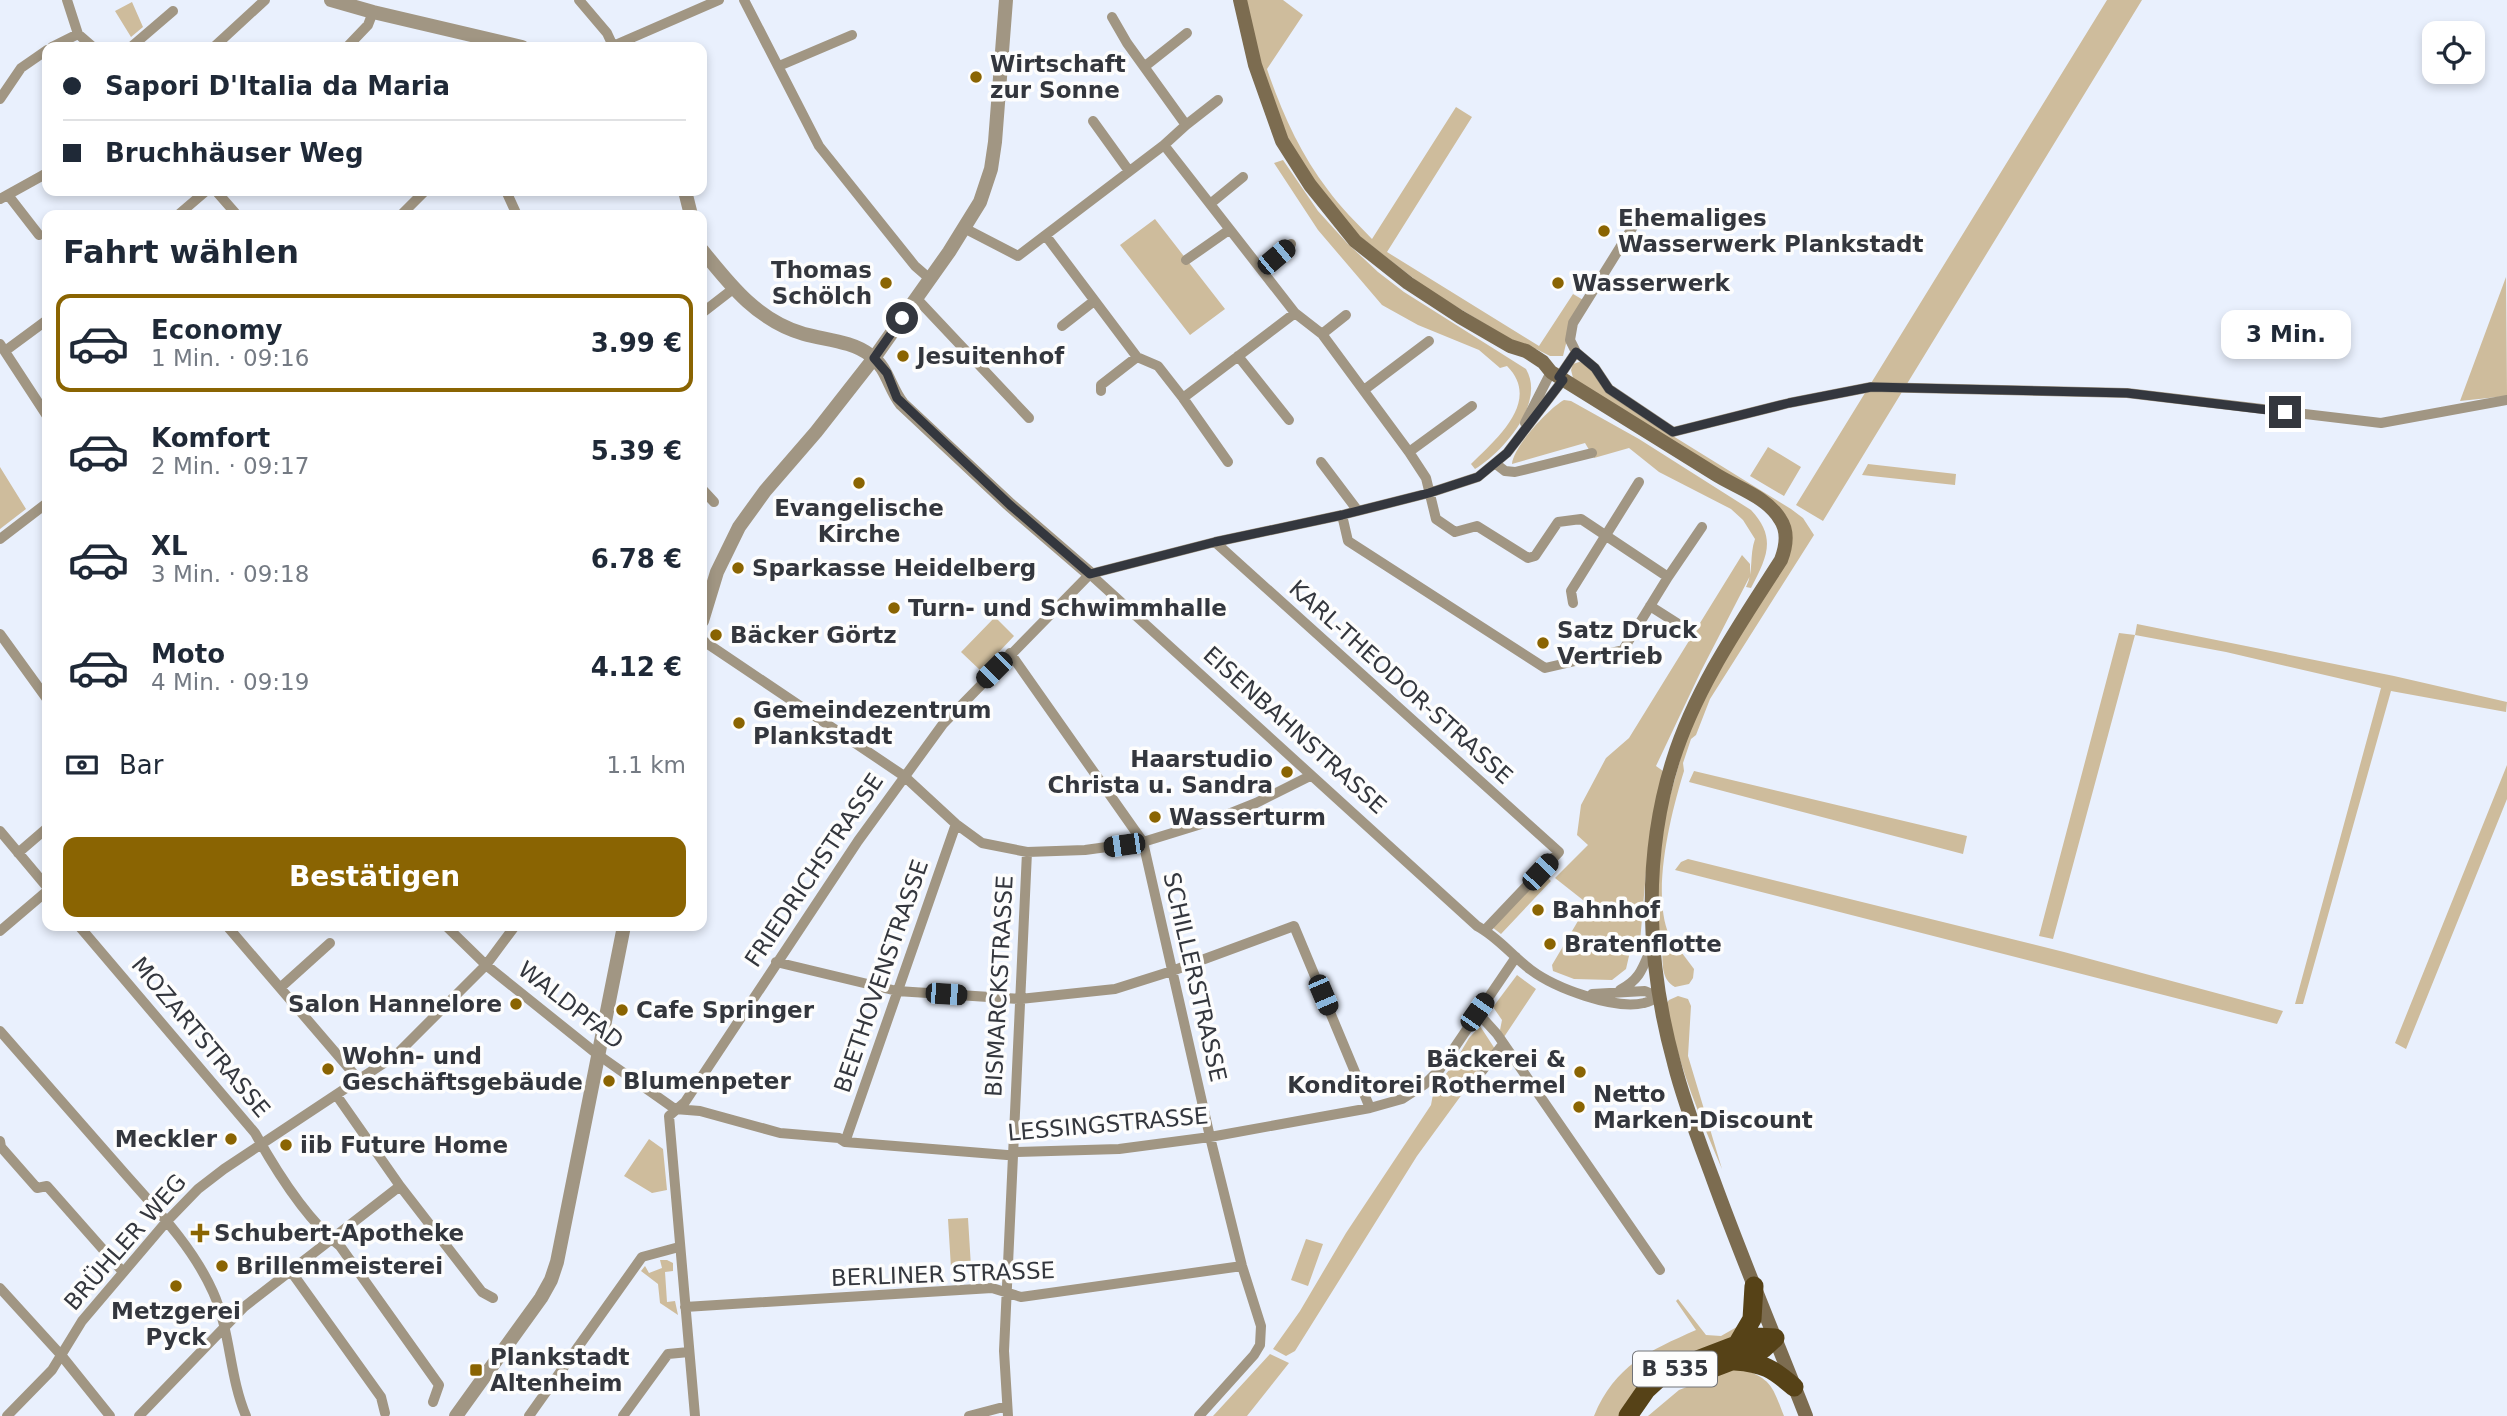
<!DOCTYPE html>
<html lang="de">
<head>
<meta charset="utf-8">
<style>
	:root { --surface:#fff; --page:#f6f6f7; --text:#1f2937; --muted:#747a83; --line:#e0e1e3; --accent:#8a6402 }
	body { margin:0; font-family:"DejaVu Sans",sans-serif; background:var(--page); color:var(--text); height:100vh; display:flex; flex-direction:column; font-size:26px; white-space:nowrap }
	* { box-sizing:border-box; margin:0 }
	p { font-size:23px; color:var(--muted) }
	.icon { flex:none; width:38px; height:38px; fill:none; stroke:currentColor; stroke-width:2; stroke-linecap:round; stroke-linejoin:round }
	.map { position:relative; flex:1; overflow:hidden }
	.sheet { position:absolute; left:42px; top:210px; width:665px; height:721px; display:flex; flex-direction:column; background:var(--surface); border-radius:14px; box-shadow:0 4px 10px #0003 }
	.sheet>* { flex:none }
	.guide { position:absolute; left:42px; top:42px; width:665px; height:154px; border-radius:14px; box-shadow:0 4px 10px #0003; display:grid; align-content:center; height:154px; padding:0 21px; background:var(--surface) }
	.fabs { position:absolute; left:2422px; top:21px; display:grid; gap:14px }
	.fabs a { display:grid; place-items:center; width:63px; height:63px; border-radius:14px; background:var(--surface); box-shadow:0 4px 10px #0003; font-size:35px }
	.end { position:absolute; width:32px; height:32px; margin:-16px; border:9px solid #34373e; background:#fff; box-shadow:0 0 0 4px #fff }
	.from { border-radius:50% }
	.bubble { position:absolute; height:49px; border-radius:14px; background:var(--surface); box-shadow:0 4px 10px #0003; font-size:23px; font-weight:700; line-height:49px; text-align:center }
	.car { position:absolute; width:21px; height:42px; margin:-21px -10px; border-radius:9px; box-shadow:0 0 5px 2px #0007; background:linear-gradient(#222 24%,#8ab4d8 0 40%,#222 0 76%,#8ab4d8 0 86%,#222 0) }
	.guide b { display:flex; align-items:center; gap:24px; height:66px; font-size:26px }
	.guide b+b { border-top:2px solid var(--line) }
	.guide i { width:18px; height:18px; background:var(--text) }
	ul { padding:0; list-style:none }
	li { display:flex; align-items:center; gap:21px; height:98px; margin:0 14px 10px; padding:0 7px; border:4px solid transparent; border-radius:14px }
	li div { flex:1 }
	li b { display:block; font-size:26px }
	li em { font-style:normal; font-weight:700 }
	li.on { border-color:var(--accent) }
	li>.icon { width:63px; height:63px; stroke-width:1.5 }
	h2 { padding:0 21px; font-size:32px; line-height:84px }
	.pay { display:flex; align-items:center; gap:18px; height:77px; padding:0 21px; font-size:26px }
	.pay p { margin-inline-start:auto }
	.primary-button { display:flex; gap:14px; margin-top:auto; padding:14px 21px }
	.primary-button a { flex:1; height:80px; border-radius:14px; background:var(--accent); color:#fff; font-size:28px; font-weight:700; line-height:80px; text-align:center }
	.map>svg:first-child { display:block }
	.green { fill:#cebc9c }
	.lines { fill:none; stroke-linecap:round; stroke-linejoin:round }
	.minor { stroke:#a19683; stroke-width:10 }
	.tertiary { stroke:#a19683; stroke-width:14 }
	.secondary { stroke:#7c6c50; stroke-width:14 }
	.trunk { stroke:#564217; stroke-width:19 }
	.route { stroke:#34373e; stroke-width:9 }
	.poi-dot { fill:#8a6402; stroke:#fdfdfd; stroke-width:2.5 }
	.labels { text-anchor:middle; stroke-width:7; stroke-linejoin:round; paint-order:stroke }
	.shield { fill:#fdfdfd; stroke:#707277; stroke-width:2 }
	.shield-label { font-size:21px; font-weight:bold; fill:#34373e }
	.poi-label { font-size:23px; font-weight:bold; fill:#34373e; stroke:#fdfdfd; text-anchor:start }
	.street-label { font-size:23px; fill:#34373e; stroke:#fdfdfd }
</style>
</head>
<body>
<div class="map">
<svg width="2507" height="1416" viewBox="0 0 2507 1416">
	<rect width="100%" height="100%" fill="#e9f0fd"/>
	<path class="green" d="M 1242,0 L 1283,0 L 1303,15 L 1267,69 C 1282,113 1300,153 1328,190 C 1340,207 1357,223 1372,239 L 1456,107 L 1472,117 L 1387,252 L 1539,346 L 1573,294 L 1585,301 L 1571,324 L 1563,356 L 1550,356 L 1536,349 L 1533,353 L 1427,289 L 1358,235 L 1334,211 L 1278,124 Z
		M 2107,0 L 2142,0 L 1823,521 L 1796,505 Z
		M 132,2 L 143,27 L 131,37 L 115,11 Z
		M 1283,160 L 1318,211 L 1347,243 L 1378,272 L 1404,292 L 1526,369 C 1546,403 1503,452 1475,469 L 1471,464 C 1496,439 1542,401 1507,366 L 1500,368 L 1479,350 L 1418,325 L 1382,305 L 1318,230 L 1274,163 Z
		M 1155,219 L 1225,309 L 1190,335 L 1120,245 Z
		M 2506,277 L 2507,396 L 2460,401 Z
		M 1579,362 L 1586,363 L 1673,436 L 1791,509 L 1803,518 L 1814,535 L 1710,699 L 1696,735 L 1691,739 L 1683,763 L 1684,771 C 1671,813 1651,892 1669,935 L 1665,941 L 1659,939 L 1656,896 L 1664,818 L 1685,742 L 1711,679 L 1784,563 L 1785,516 L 1573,378 L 1571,370 L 1573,364 Z
		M 1564,400 L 1571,401 L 1639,439 L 1751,510 C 1777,538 1767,557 1751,588 L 1746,587 C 1754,571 1749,556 1755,539 L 1743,520 L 1731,509 L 1659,472 L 1629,448 L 1594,458 L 1585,443 L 1512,464 C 1513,447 1549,408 1564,400 Z
		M 1768,447 L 1801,467 L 1784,496 L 1750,476 Z
		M 1868,464 L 1956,474 L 1955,485 L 1862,475 Z
		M 0,467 L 26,509 L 0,529 Z
		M 1742,555 L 1750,564 L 1750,576 L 1701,671 L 1656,766 L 1663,771 L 1646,872 L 1640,942 L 1632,943 L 1626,969 L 1612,980 L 1574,979 L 1553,971 L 1552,965 L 1588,904 L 1555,878 L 1588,845 L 1577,835 L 1581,805 L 1606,758 L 1629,738 Z
		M 995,617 L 1014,636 L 981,671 L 961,652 Z
		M 2137,624 L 2394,676 L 2507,702 L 2506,712 L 2391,691 L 2303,1004 L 2295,1004 L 2381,688 L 2226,652 L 2135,635 L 2053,939 L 2039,936 L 2119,633 L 2135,635 Z
		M 2507,765 L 2507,799 L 2406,1049 L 2395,1043 Z
		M 1694,771 L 1967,836 L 1963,854 L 1689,782 Z
		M 1688,859 L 2064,952 L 2283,1011 L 2277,1024 L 1675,870 L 1681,862 Z
		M 1544,874 L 1551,881 L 1501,934 L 1492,927 Z
		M 1676,945 L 1694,969 L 1693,978 L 1689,984 L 1675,987 C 1661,979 1663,965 1662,950 Z
		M 1517,975 L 1536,989 L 1504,1037 L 1500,1030 L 1502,1020 L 1493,1007 Z
		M 1678,996 L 1688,999 L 1691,1006 L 1688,1056 L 1722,1169 C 1698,1113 1678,1064 1666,1004 L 1669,1000 Z
		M 1480,1026 L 1495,1049 L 1417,1156 L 1295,1351 L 1286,1356 L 1273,1349 L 1300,1311 L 1346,1233 L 1431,1105 L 1434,1089 L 1453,1065 L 1469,1038 Z
		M 649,1139 L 663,1149 L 667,1190 L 652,1193 L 624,1176 Z
		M 968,1218 L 971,1267 L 951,1268 L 948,1219 Z
		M 1306,1239 L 1323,1244 L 1308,1286 L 1291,1280 Z
		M 660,1260 L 667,1260 L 673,1263 L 673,1271 L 665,1272 L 667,1302 L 675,1301 L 678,1315 L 660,1303 L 658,1284 L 641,1271 L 645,1266 L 649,1273 L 662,1268 Z
		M 1678,1299 L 1706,1335 L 1721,1336 L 1742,1324 L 1737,1336 L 1700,1354 L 1624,1416 L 1594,1416 C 1615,1365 1649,1351 1696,1330 L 1676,1301 Z
		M 1270,1354 L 1289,1363 L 1247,1416 L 1213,1416 Z
		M 1738,1367 C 1772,1380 1771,1383 1784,1416 L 1648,1416 L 1679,1390 Z"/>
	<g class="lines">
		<path class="minor" d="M 67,0 L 78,34
			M 579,0 L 607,33 L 613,46 L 719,0
			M 744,0 L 819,146 L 915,266 L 930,279
			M 1112,17 L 1127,43 L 1186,125 L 1164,145
			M 52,47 L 78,34 L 93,47
			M 131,47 L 173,11
			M 214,47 L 265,0
			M 347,47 L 368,25 L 373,12
			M 779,66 L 852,35
			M 1144,67 L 1187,33
			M 0,99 L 21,68 L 47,50
			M 1093,121 L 1129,171
			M 1186,125 L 1218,100
			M 216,191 L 237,215
			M 506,191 L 517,215
			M 8,195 L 39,235
			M 0,199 L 47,173
			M 1210,204 L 1243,177
			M 178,215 L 206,191
			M 401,215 L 425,191
			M 1639,217 L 1573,323 L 1570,340 L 1576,352 L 1595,368 L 1609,389 L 1673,432 L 1789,403 L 1871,387 L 2127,393 L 2381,423 L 2507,400
			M 964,228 L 1018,256 L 1164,145 L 1295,313 L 1322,334 L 1409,452 L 1426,478 L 1436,519 L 1455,532 L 1477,526 L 1528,558 L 1535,556 L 1558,522 L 1581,519 L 1668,577 L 1623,650 L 1545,668 L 1348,541 L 1342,515
			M 1046,236 L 1137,357 L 1158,366 L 1183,398 L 1295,313
			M 1186,260 L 1229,230
			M 1261,269 L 1291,244
			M 917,299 L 1029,418
			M 702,313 L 733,289
			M 1062,326 L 1094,301
			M 1322,334 L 1346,315
			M 0,344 L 47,416
			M 5,351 L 47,320
			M 1238,356 L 1289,420
			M 1559,377 L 1576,352
			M 1364,390 L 1429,341
			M 1101,391 L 1101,385 L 1137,357
			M 1183,398 L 1228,462
			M 1525,423 L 1551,372
			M 1409,452 L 1472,406
			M 1321,462 L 1358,511
			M 1496,464 L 1505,471 L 1515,472 L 1592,453
			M 702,489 L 714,502
			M 0,539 L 47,503
			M 1215,542 L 1559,852 L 1485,930
			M 1090,574 L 1477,926 C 1498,937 1512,956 1531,970 C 1555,988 1614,1010 1644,1003 C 1649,1002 1654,999 1659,997
			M 1668,577 L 1702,527
			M 1573,603 L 1571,591 L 1639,482
			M 1650,606 L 1683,627
			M 0,634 L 47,699
			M 702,640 L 904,776 L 956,824 L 982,843 L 1027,852 L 1085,850 L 1143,842 L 1211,821 L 1256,803 L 1310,776
			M 1010,653 L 1143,842 L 1210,1137 L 1242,1266 L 1261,1326 L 1260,1345 L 1254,1355 L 1199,1416
			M 0,831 L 47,887
			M 18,853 L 47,828
			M 79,926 L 255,1133 C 275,1169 307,1220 340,1246 L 439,1385 L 433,1402
			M 227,926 L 359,1080
			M 446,926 L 486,965 L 597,1054 L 675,1109
			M 0,931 L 47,891
			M 776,962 L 897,991 L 1020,999 L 1115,989 L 1172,971 L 1294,926 L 1370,1108
			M 280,988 L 330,943
			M 1620,990 C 1641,979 1643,967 1652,946
			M 1592,994 L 1645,991 L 1659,997
			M 1477,1012 L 1497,1034 L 1660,1270
			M 0,1031 C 40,1077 80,1122 120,1168 C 154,1207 192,1245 213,1292 C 231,1332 229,1376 246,1416
			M 1482,1071 L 1503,1044
			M 337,1096 L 400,1186 L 482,1292 L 493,1298
			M 675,1109 L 700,1111 L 780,1133 L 839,1138 L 845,1142 L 1007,1155 L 1017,1152 L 1119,1149 L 1210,1137 L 1370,1108 L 1402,1099 L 1425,1084 L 1440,1069 L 1516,957
			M 0,1141 L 1,1147 L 37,1188 L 47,1186 L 123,1272
			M 845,1142 L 956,824
			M 290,1270 L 381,1397 L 385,1413
			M 0,1288 L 61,1355 L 110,1416
			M 685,1307 L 992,1288 L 1021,1297 L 1242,1266
			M 7,1416 L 52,1370 L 82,1321 L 167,1221 L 198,1189 L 224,1169 L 396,1055 L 486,965 L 515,926
			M 139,1416 L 244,1307 L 400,1186
			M 529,1416 L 642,1257 L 679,1247
			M 623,1416 L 668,1354 L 689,1352
			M 695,1416 L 669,1116 L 685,1102 L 858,841 L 943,724 L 1090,574 L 1215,542 L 1342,515 L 1429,493 L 1478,477 L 1507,453 L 1563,380
			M 969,1416 L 1007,1406
			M 1008,1416 L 1004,1351 L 1027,852"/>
		<path class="tertiary" d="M 331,0 L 373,12 L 522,47
			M 611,47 L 614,47
			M 685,191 L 691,215
			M 702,250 C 730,285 758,321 804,334 C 826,340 852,341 870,355 C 888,368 889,388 902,404 L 1010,505 L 1090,574
			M 702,621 L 717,572 L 739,527 L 765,491 L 816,432 L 874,358 L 949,252 L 980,202 L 991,169 L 995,142 L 1006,0
			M 456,1416 L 541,1298 L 551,1280 L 557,1262 L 624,926"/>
		<path class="secondary" d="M 1240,0 L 1255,65 L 1282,141 L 1310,185 L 1355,241 L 1408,283 L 1460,317 L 1510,346 L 1526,351 L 1543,362 L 1551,372 C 1606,406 1660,440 1715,474 C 1737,488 1766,496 1780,519 C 1789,532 1786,547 1781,560 C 1740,624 1696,687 1673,760 C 1642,858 1647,965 1674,1063 C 1684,1103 1699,1141 1713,1179 C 1742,1259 1775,1337 1806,1416"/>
		<path class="trunk" d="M 1738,1343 L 1752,1319 L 1754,1286
			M 1735,1361 C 1764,1363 1773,1369 1794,1387
			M 1690,1377 L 1763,1349 L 1775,1338
			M 1628,1416 L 1646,1390 L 1658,1379 L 1676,1368 L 1757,1337 L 1775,1338"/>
	</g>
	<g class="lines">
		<path class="route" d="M 902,318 L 874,358 L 887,373 L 897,398 L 1010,505 L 1090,574 L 1215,542 L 1342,515 L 1429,493 L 1478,477 L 1507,453 L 1563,380 L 1559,377 L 1576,352 L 1595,368 L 1609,389 L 1673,432 L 1789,403 L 1871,387 L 2127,393 L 2285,412"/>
	</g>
	<g class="poi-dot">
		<circle cx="976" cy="77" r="7"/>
		<circle cx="1604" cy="231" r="7"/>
		<circle cx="886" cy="283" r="7"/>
		<circle cx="1558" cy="283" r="7"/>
		<circle cx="903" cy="356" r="7"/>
		<circle cx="859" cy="483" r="7"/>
		<circle cx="738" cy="568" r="7"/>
		<circle cx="894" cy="608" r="7"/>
		<circle cx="716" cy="635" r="7"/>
		<circle cx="1543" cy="643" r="7"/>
		<circle cx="739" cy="723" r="7"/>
		<circle cx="1287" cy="772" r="7"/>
		<circle cx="1155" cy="817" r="7"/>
		<circle cx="1538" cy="910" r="7"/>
		<circle cx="1550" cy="944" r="7"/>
		<circle cx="516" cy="1004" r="7"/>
		<circle cx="622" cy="1010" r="7"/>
		<circle cx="328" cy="1069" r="7"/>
		<circle cx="1580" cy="1072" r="7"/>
		<circle cx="609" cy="1081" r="7"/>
		<circle cx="1579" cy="1107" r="7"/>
		<circle cx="231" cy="1139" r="7"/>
		<circle cx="286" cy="1145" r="7"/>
		<path d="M196.5 1222.5h7v7h7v7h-7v7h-7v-7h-7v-7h7z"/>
		<circle cx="222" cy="1266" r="7"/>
		<circle cx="176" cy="1286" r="7"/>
		<rect x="469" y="1363" width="14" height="14" rx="3.5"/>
	</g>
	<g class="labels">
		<rect class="shield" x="1633" y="1351.5" width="84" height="35" rx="5"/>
		<g class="shield-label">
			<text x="1675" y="1376">B 535</text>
		</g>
		<g class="poi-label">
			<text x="990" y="72">Wirtschaft<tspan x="990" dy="26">zur Sonne</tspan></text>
			<text x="1618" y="226">Ehemaliges<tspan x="1618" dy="26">Wasserwerk Plankstadt</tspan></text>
			<text x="872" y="278" text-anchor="end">Thomas<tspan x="872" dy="26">Schölch</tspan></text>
			<text x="1572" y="291">Wasserwerk</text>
			<text x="917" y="364">Jesuitenhof</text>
			<text x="859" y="516" text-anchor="middle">Evangelische<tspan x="859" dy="26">Kirche</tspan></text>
			<text x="752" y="576">Sparkasse Heidelberg</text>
			<text x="908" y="616">Turn- und Schwimmhalle</text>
			<text x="1557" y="638">Satz Druck<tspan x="1557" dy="26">Vertrieb</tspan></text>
			<text x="730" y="643">Bäcker Görtz</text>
			<text x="753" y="718">Gemeindezentrum<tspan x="753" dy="26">Plankstadt</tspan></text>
			<text x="1273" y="767" text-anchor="end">Haarstudio<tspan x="1273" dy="26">Christa u. Sandra</tspan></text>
			<text x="1169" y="825">Wasserturm</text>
			<text x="1552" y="918">Bahnhof</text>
			<text x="1564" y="952">Bratenflotte</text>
			<text x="502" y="1012" text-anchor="end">Salon Hannelore</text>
			<text x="636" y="1018">Cafe Springer</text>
			<text x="342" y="1064">Wohn- und<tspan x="342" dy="26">Geschäftsgebäude</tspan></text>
			<text x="1566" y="1067" text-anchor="end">Bäckerei &amp;<tspan x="1566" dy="26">Konditorei Rothermel</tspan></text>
			<text x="623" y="1089">Blumenpeter</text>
			<text x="1593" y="1102">Netto<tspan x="1593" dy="26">Marken-Discount</tspan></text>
			<text x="217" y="1147" text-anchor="end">Meckler</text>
			<text x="300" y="1153">iib Future Home</text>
			<text x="214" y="1241">Schubert-Apotheke</text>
			<text x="236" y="1274">Brillenmeisterei</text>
			<text x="176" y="1319" text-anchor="middle">Metzgerei<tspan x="176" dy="26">Pyck</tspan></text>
			<text x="490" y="1365">Plankstadt<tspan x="490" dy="26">Altenheim</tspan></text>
		</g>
		<g class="street-label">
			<text transform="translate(1401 682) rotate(42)" y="8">KARL-THEODOR-STRASSE</text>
			<text transform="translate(1295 730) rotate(42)" y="8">EISENBAHNSTRASSE</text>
			<text transform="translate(814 870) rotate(-56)" y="8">FRIEDRICHSTRASSE</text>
			<text transform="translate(881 976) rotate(-71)" y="8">BEETHOVENSTRASSE</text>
			<text transform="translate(1195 977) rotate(77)" y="8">SCHILLERSTRASSE</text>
			<text transform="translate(999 986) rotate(-87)" y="8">BISMARCKSTRASSE</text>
			<text transform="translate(571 1005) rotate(38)" y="8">WALDPFAD</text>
			<text transform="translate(201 1037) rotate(50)" y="8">MOZARTSTRASSE</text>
			<text transform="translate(1108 1124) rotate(-5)" y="8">LESSINGSTRASSE</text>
			<text transform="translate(125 1242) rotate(-49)" y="8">BRÜHLER WEG</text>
			<text transform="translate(943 1274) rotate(-2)" y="8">BERLINER STRASSE</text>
		</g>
	</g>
</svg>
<div class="fabs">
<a><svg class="icon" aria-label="locate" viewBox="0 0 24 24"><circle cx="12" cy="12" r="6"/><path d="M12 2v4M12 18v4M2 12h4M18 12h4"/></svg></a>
</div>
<i class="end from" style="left:902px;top:318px"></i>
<i class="end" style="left:2285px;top:412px"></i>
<div class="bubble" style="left:2221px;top:310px;width:130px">3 Min.</div>
<i class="car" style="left:1276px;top:257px;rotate:50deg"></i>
<i class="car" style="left:994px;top:670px;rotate:225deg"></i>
<i class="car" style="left:1124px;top:845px;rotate:262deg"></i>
<i class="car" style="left:1540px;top:872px;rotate:43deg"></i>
<i class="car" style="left:946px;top:994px;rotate:94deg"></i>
<i class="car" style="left:1323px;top:995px;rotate:157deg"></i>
<i class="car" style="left:1477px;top:1012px;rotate:35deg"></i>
<div class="guide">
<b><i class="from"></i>Sapori D'Italia da Maria</b>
<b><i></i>Bruchhäuser Weg</b>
</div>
<section class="sheet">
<h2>Fahrt wählen</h2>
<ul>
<li class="on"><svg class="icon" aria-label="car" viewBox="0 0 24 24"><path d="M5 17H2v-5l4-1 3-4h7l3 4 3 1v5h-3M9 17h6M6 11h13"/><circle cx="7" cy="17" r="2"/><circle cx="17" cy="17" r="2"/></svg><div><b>Economy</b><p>1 Min. · 09:16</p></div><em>3.99 €</em></li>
<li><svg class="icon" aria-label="car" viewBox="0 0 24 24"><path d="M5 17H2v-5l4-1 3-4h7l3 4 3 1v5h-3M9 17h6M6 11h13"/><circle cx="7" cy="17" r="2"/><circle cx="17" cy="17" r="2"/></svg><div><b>Komfort</b><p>2 Min. · 09:17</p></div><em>5.39 €</em></li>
<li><svg class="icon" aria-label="car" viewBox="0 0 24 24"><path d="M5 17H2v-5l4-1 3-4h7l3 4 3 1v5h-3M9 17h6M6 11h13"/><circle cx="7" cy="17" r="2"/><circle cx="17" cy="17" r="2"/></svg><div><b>XL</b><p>3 Min. · 09:18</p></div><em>6.78 €</em></li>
<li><svg class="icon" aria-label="car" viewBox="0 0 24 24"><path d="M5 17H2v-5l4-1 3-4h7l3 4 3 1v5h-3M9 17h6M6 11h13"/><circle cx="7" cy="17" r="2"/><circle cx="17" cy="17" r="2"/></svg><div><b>Moto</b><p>4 Min. · 09:19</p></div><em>4.12 €</em></li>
</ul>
<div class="pay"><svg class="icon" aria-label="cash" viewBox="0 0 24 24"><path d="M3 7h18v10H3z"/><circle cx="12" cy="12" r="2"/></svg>Bar<p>1.1 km</p></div>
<div class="primary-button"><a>Bestätigen</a></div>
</section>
</div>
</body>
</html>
